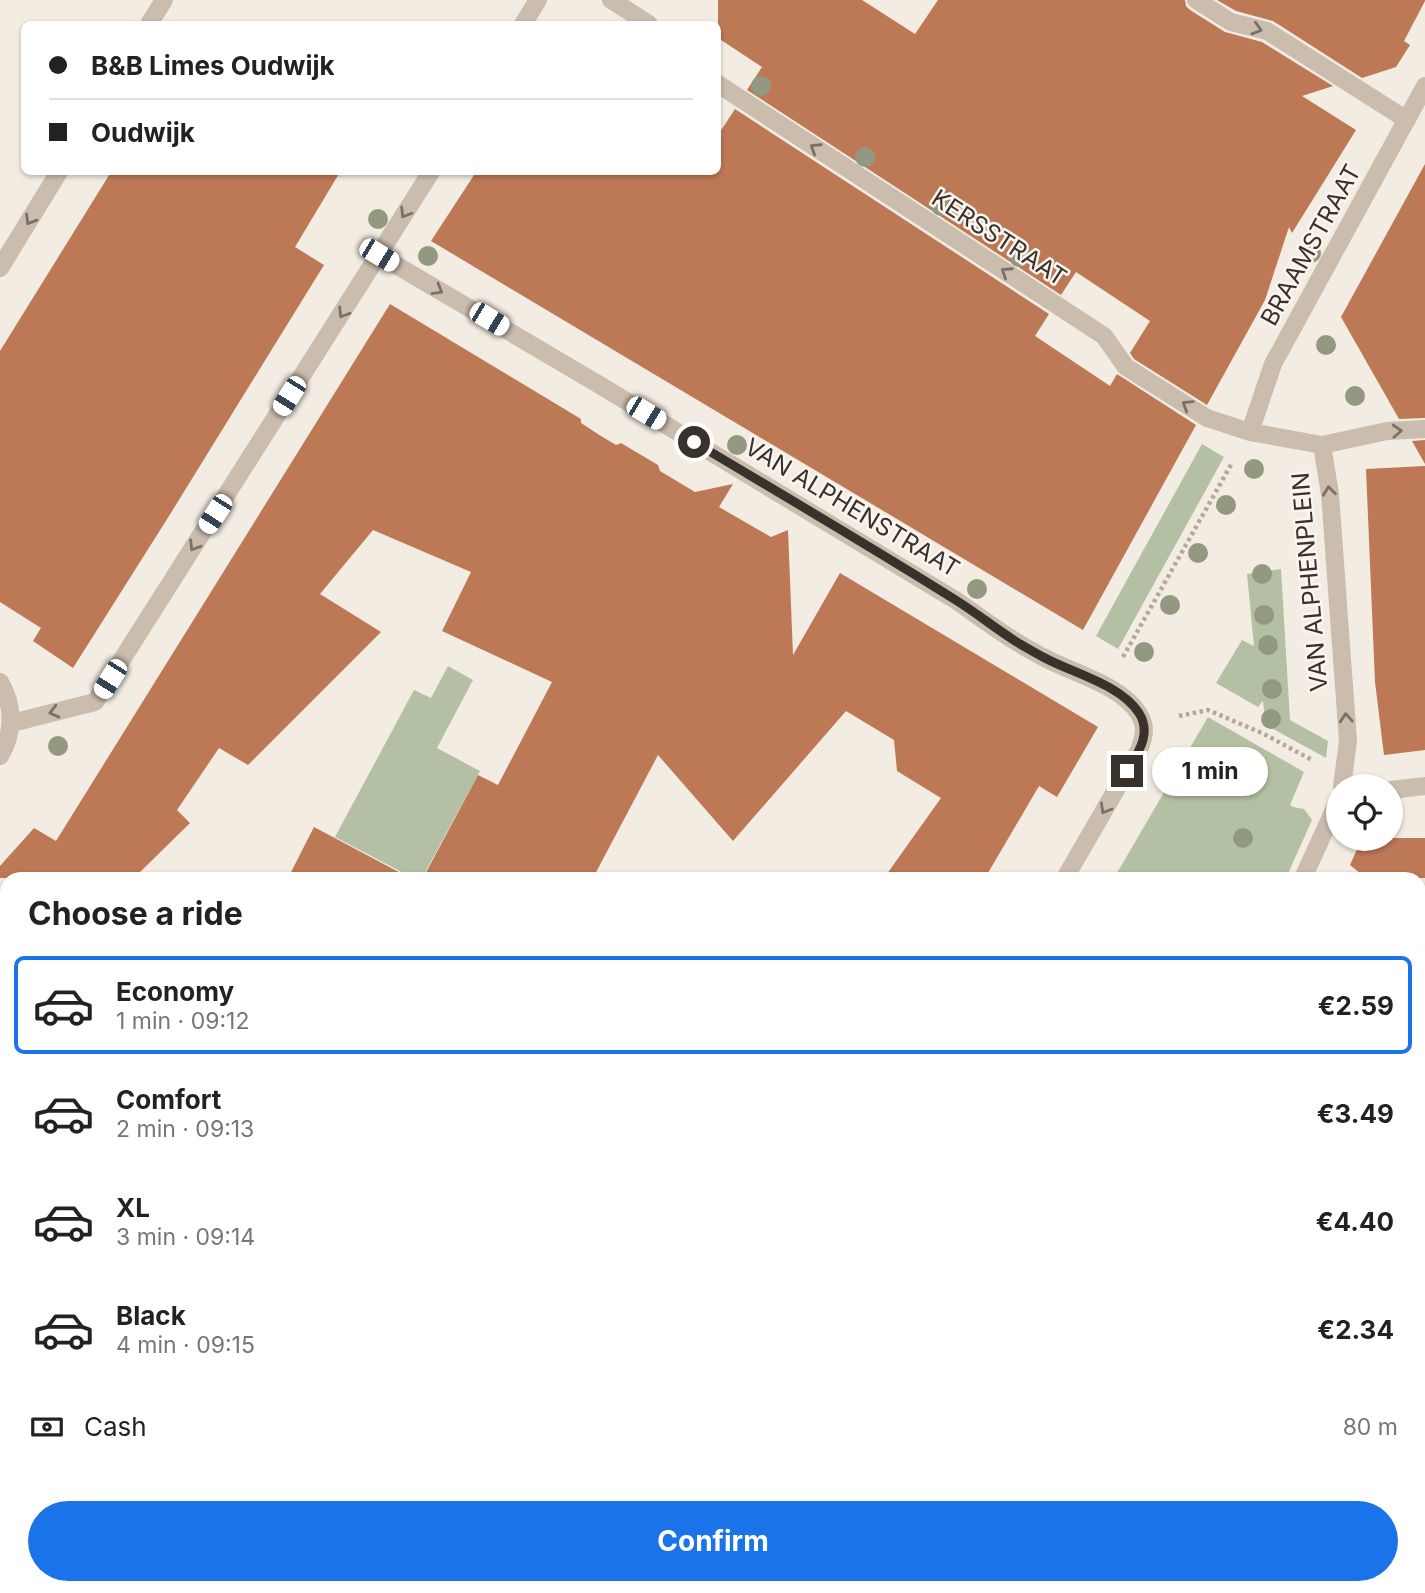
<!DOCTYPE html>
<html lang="en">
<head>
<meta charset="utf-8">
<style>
	:root { --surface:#fff; --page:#f2f2f2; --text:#222; --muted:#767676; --line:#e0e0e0; --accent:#1a73e8 }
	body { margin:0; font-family:Inter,sans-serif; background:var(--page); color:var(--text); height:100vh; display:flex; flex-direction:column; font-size:26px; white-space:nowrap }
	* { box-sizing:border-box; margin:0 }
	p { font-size:23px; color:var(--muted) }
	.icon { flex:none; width:38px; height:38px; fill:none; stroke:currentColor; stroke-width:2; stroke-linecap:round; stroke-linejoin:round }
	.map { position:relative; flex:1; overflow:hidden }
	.panel { position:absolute; left:0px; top:872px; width:1426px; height:723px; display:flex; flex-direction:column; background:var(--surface); border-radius:21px 21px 0 0; box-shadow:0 2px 5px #0004 }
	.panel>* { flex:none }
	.banner { position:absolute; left:21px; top:21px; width:700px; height:154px; border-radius:10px; box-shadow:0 2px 5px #0004; display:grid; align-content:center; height:154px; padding:0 28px; background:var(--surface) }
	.tools { position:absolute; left:1326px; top:774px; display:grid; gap:14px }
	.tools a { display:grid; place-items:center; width:77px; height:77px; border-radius:50%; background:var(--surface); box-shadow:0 2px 5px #0004; font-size:35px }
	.end { position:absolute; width:32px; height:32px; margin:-16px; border:9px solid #39312c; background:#fff; box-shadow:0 0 0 4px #fff }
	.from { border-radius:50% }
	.bubble { position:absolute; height:49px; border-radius:24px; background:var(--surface); box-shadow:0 2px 5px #0004; font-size:23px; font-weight:700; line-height:49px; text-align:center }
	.car { position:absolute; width:21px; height:42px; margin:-21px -10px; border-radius:9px; box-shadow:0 0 5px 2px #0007; background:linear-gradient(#fff 24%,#345 0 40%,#fff 0 76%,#345 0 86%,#fff 0) }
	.banner b { display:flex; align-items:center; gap:24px; height:66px; font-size:26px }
	.banner b+b { border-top:2px solid var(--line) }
	.banner i { width:18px; height:18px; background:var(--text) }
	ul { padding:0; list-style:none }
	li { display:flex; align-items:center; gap:21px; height:98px; margin:0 14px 10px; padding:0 14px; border:4px solid transparent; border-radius:10px }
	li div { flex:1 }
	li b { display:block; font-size:26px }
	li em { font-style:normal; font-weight:700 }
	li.on { border-color:var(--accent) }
	li>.icon { width:63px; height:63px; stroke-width:1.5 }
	h2 { padding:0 28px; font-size:32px; line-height:84px }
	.pay { display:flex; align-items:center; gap:18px; height:77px; padding:0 28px; font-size:26px }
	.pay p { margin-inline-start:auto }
	.action { display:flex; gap:14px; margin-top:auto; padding:14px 28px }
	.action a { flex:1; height:80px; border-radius:42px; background:var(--accent); color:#fff; font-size:28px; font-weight:700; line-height:80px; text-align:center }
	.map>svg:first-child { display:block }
	.green { fill:#b4c0a3 }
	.building { fill:#bd7855 }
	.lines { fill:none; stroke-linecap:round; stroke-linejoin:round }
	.path { stroke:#b5a898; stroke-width:4.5; stroke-dasharray:3.5 3.5; stroke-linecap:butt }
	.service { stroke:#cabdae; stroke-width:18 }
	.minor { stroke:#cabdae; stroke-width:18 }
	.tree { fill:#939981 }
	.oneway { stroke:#7a7066 }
	.route { stroke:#39312c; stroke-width:9 }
	.labels { text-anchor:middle; stroke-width:5; stroke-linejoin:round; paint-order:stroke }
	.street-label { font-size:24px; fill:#39312c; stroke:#faf5ee }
</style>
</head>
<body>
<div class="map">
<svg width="1425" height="1593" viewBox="0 0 1425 1593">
	<rect width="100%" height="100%" fill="#f2ece2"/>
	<path class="green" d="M 1202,444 L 1224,457 L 1118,649 L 1096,636 Z
		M 1281,569 L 1290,720 L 1328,741 L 1326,758 L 1266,725 L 1263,701 L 1258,707 L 1216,683 L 1242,640 L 1254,646 L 1247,574 Z
		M 448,666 L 473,680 L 437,748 L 480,771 L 422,878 L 413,878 L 335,837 L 414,690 L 431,698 Z
		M 1208,717 L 1304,772 L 1290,805 L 1293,807 L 1304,809 L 1312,820 L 1286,878 L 1114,878 Z
		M 0,1358 L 7,1366 L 7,1587 L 213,1587 L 220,1593 L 0,1593 Z
		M 445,1587 L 684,1587 L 695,1589 L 708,1587 L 704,1593 L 441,1593 Z"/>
	<path class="building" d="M 718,0 L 862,0 L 915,34 L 938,0 L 1185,0 L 1186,6 L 1190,10 L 1225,32 L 1262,42 L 1333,86 L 1302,96 L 1356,130 L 1292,233 L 1289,227 L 1265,300 L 1207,405 L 1134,359 L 1130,353 L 1150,321 L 1076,272 L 1061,295 L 747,90 L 762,67 L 718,38 Z
		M 1217,0 L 1425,0 L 1425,1 L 1404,41 L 1410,45 L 1396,67 L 1362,78 L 1273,21 L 1236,11 Z
		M 735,109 L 1049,314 L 1035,336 L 1110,386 L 1117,374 L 1196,425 L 1083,630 L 431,241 L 476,172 L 718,172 L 718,135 Z
		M 1425,164 L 1425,418 L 1399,419 L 1341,317 Z
		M 111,172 L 340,172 L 295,247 L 324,265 L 169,516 L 73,668 L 33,641 L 41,628 L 0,602 L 0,351 Z
		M 390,304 L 581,419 L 581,423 L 601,436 L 616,445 L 621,443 L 658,465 L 660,471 L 695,492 L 733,484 L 719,507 L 771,537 L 788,530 L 793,655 L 840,573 L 1098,727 L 1057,797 L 1039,786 L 985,878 L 884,878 L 941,798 L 897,771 L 894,740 L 846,711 L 733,841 L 658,755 L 593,878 L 423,878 L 478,775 L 498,785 L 552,682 L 442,631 L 471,572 L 373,530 L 320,594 L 381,632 L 248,765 L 219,748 L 177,810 L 190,823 L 134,878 L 0,878 L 0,866 L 34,828 L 56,841 Z
		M 1425,440 L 1425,464 L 1412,441 Z
		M 1425,466 L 1425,750 L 1384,755 L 1375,682 L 1366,469 Z
		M 314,827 L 410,878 L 288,878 Z
		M 1362,838 L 1425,838 L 1425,878 L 1366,878 L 1350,865 Z"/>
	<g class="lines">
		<path class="path" d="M 1123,657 L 1232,463
			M 1179,716 L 1208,710 L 1264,734 L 1312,760
			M 719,1593 L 724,1587"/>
		<path class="service" d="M 986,1587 L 999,1593"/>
		<path class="minor" d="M 611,0 L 649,24
			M 1196,0 L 1231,22 L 1267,31 L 1407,120
			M 149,24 L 164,0
			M 523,24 L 538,0
			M 718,84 L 1104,336 L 1126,367 L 1207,418 L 1250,432 L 1322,445 L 1387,431 L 1425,429
			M 379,255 L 598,384 L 957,601 C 985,621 1012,641 1043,657 C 1072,673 1122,685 1139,714 C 1147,727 1144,737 1139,750 L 1065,878
			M 0,268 L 59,172
			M 1250,432 L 1273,364 L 1425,86
			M 1322,445 L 1330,494 L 1348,741 L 1342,786
			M 0,682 C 14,705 14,733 0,756
			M 12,723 L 95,702 L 431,172
			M 1391,790 L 1425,786
			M 1303,878 L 1339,799
			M 1419,1196 L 1425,1196
			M 0,1318 L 7,1326
			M 1419,1585 L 1425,1585
			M 254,1587 L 260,1593
			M 361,1593 L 366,1587
			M 1015,1593 L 1018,1587"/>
	</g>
	<g class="tree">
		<circle cx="761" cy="86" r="10"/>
		<circle cx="865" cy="157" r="10"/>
		<circle cx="941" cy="206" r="10"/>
		<circle cx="378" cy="219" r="10"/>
		<circle cx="1311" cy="253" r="10"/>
		<circle cx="428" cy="256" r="10"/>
		<circle cx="1019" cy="257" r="10"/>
		<circle cx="1326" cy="345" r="10"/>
		<circle cx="1355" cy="396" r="10"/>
		<circle cx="737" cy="445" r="10"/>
		<circle cx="1254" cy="469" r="10"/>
		<circle cx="1226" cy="505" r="10"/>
		<circle cx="1198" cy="553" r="10"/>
		<circle cx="1262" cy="574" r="10"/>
		<circle cx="977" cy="589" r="10"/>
		<circle cx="1170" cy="605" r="10"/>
		<circle cx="1264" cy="615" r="10"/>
		<circle cx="1268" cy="645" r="10"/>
		<circle cx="1144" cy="652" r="10"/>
		<circle cx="1272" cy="689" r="10"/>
		<circle cx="1271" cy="719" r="10"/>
		<circle cx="58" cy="746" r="10"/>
		<circle cx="1243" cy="838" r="10"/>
	</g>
	<defs><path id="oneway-chevron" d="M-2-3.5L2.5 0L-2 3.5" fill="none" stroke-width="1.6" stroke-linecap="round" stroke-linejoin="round" transform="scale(1.75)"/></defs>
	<g class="oneway">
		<use href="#oneway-chevron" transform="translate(1257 29) rotate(16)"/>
		<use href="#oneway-chevron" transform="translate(815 148) rotate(-147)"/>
		<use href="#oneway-chevron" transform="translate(405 213) rotate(122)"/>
		<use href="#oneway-chevron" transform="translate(30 220) rotate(121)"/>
		<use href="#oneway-chevron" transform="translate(1006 272) rotate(-147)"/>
		<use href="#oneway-chevron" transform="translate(438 290) rotate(30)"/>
		<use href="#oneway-chevron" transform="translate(343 313) rotate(122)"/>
		<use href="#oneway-chevron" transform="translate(1187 405) rotate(-148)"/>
		<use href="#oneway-chevron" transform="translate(1397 431) rotate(-3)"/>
		<use href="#oneway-chevron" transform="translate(1329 491) rotate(-97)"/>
		<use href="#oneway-chevron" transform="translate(194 546) rotate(122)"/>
		<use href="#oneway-chevron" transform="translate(54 712) rotate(166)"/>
		<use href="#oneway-chevron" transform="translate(1346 718) rotate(-94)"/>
		<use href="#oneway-chevron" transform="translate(1105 809) rotate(120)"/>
	</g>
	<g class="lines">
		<path class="route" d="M 694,442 C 781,494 868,545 954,599 C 977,613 997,630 1020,644 C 1027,648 1035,653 1043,657 C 1072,673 1120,684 1139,713 C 1152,734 1138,753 1127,771"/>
	</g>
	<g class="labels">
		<g class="street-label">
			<text transform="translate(999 238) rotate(33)" y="8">KERSSTRAAT</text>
			<text transform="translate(1311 245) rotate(-61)" y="8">BRAAMSTRAAT</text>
			<text transform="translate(852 508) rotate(31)" y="8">VAN ALPHENSTRAAT</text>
			<text transform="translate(1310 582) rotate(-95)" y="8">VAN ALPHENPLEIN</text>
		</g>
	</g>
</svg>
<div class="tools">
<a><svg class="icon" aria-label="locate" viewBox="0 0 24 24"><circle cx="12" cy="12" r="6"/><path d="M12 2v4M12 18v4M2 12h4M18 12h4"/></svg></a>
</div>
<i class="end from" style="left:694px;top:442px"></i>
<i class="end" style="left:1127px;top:771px"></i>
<div class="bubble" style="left:1152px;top:747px;width:116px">1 min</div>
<i class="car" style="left:379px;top:255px;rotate:121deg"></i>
<i class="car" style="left:489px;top:319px;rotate:121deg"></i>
<i class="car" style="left:289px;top:396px;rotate:212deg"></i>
<i class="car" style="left:646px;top:413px;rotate:121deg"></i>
<i class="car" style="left:215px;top:514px;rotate:213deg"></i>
<i class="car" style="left:110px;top:679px;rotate:212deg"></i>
<div class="banner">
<b><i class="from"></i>B&amp;B Limes Oudwijk</b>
<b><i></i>Oudwijk</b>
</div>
<section class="panel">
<h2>Choose a ride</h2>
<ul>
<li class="on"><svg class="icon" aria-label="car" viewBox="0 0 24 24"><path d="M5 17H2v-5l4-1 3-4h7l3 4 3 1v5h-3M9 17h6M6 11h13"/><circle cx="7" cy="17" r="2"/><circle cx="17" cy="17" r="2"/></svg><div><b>Economy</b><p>1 min · 09:12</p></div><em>€2.59</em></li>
<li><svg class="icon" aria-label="car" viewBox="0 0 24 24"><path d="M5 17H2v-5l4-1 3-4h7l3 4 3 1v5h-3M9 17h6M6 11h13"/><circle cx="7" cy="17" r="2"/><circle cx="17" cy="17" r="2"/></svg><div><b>Comfort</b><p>2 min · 09:13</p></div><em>€3.49</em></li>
<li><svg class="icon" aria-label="car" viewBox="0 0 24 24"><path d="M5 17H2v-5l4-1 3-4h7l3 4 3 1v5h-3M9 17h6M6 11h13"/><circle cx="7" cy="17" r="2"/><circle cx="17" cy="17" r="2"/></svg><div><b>XL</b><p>3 min · 09:14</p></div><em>€4.40</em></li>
<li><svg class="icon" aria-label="car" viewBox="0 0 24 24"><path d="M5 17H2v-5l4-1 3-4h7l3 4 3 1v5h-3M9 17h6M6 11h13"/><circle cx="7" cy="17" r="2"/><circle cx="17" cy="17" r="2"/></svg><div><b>Black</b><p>4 min · 09:15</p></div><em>€2.34</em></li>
</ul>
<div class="pay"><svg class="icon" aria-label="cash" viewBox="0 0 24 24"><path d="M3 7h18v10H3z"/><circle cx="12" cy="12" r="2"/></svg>Cash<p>80 m</p></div>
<div class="action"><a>Confirm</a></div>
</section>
</div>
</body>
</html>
